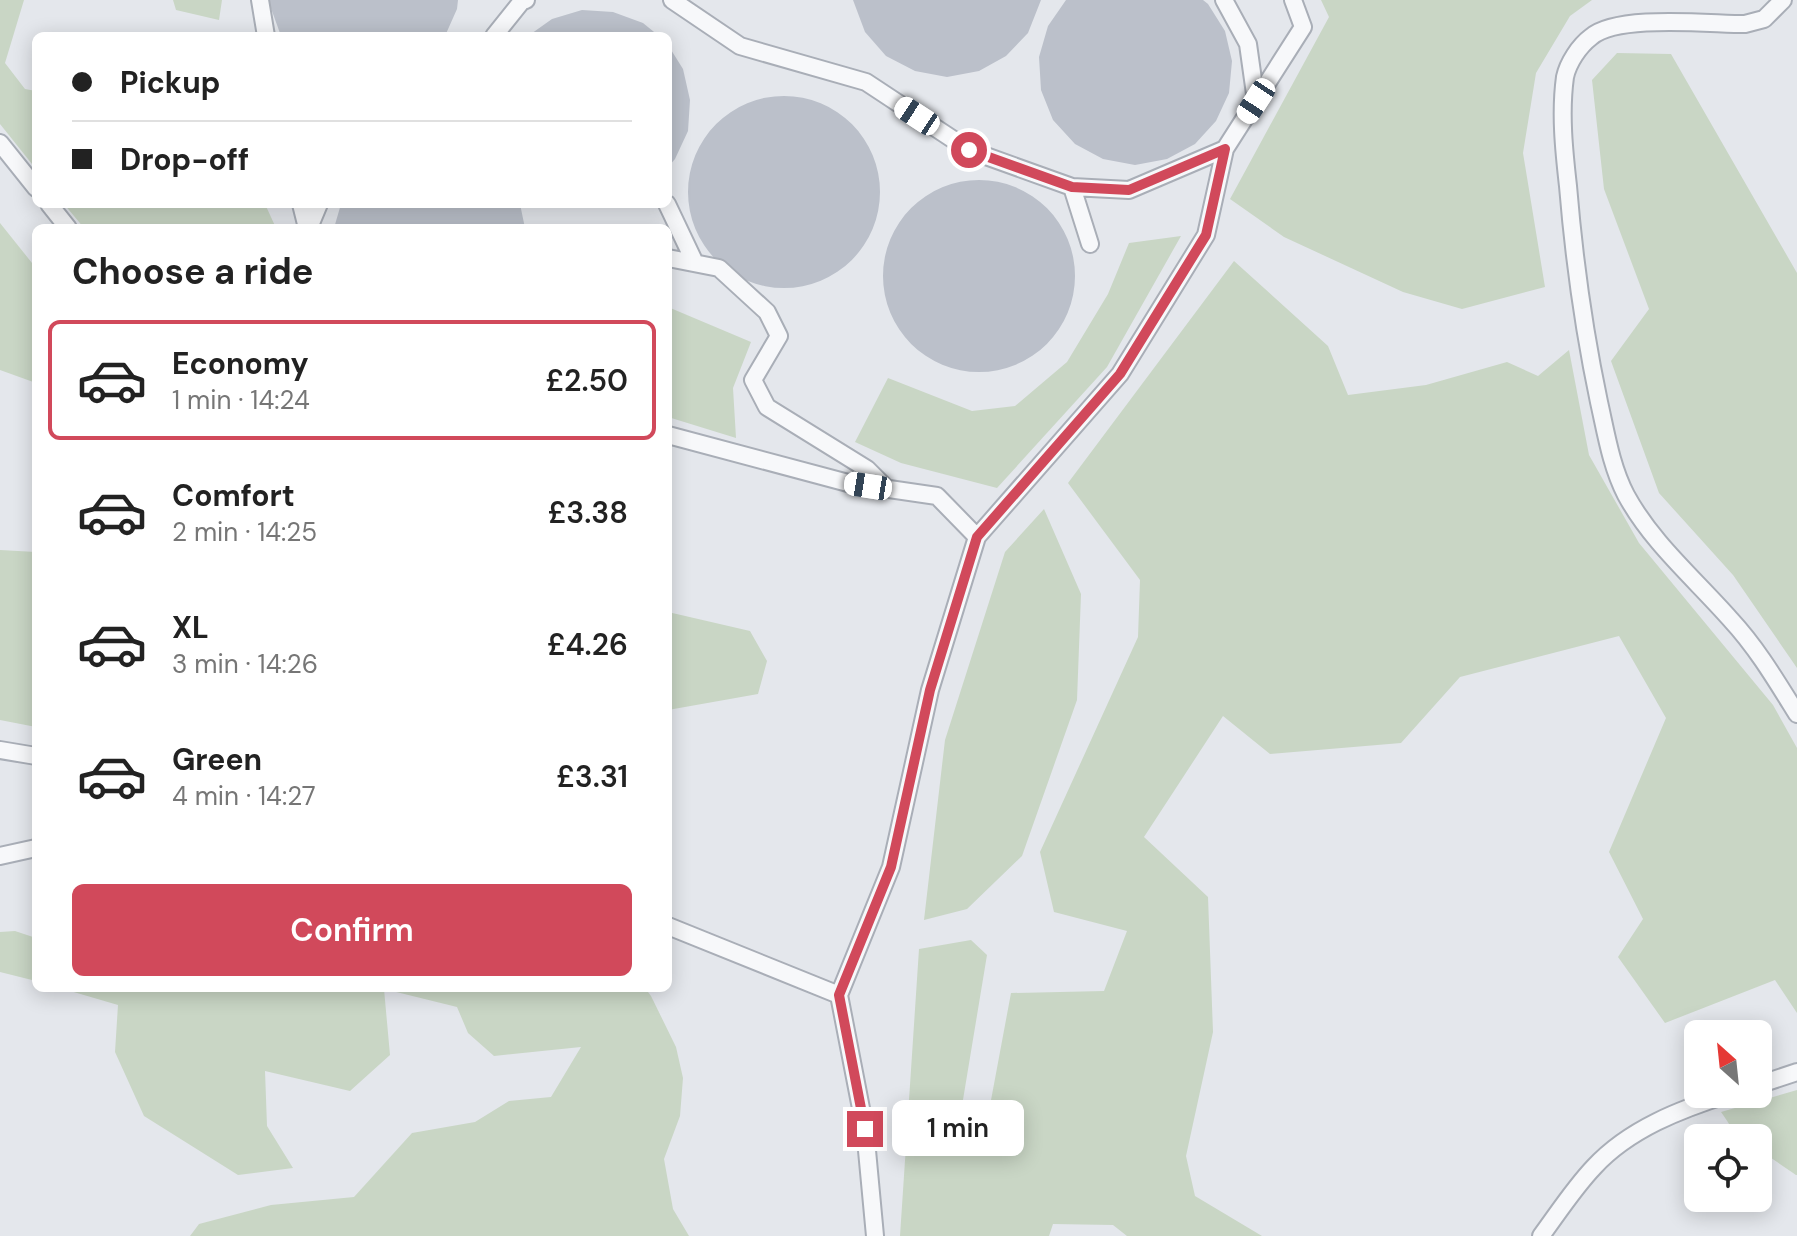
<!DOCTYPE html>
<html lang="en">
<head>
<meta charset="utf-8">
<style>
	:root { --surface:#fff; --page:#f2f2f2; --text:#222; --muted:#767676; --line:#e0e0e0; --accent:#d1495b }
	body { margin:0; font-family:"DM Sans",sans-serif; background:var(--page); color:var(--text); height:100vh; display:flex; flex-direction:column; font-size:30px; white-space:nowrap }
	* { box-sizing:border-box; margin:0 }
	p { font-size:26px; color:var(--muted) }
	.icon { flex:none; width:44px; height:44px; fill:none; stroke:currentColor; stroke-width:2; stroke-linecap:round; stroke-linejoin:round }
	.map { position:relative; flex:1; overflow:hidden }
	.sheet { position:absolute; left:32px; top:224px; width:640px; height:768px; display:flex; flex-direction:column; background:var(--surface); border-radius:12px; box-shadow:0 4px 20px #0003 }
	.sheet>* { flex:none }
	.hud { position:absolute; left:32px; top:32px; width:640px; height:176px; border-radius:12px; box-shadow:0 4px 20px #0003; display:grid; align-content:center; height:176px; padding:0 40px; background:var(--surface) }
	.needle { width:52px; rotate:333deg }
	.buttons { position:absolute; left:1684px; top:1020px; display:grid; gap:16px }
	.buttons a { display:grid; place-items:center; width:88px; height:88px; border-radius:12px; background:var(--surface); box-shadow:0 4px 20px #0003; font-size:40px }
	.end { position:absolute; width:36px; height:36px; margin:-18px; border:10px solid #d1495b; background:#fff; box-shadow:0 0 0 4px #fff }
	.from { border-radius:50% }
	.bubble { position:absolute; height:56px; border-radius:12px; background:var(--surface); box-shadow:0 4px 20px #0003; font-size:26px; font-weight:600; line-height:56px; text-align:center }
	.car { position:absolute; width:24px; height:48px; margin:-24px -12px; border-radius:10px; box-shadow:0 0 6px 2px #0007; background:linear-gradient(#fff 24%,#345 0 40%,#fff 0 76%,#345 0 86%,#fff 0) }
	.hud b { display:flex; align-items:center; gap:28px; height:76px; font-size:30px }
	.hud b+b { border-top:2px solid var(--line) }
	.hud i { width:20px; height:20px; background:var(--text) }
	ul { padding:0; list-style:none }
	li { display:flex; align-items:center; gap:24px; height:120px; margin:0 16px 12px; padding:0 24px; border:4px solid transparent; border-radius:12px }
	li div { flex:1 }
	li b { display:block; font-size:30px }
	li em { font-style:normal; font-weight:600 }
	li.on { border-color:var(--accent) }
	li>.icon { width:72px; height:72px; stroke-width:1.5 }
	h2 { padding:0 40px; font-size:36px; line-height:96px }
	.cta { display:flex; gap:16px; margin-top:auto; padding:16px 40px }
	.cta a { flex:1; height:92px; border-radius:12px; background:var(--accent); color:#fff; font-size:32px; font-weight:600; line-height:92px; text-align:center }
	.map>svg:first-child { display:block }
	.green { fill:#c9d6c5 }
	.building { fill:#bbc0ca }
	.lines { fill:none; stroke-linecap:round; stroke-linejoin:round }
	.service-casing { stroke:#a9aeb7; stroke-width:20 }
	.service { stroke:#f7f8fa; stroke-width:16 }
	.route { stroke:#d1495b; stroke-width:10 }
</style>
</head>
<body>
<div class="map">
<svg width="1797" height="1236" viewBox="0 0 1797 1236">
	<rect width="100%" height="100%" fill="#e4e7ec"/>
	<path class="green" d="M 0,0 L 24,0 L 5,63 L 25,89 L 36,91 L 36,169 L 0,124 Z
		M 173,0 L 222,0 L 219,20 L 176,10 Z
		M 1321,0 L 1592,0 L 1570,16 L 1536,73 L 1523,153 L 1545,287 L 1462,309 L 1403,292 L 1284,237 L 1230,199 L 1329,17 Z
		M 1617,53 L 1671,54 L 1797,273 L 1797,668 L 1733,575 L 1659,493 L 1611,361 L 1649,309 L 1604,189 L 1592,80 Z
		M 64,204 L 265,204 L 276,228 L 84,228 Z
		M 0,223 L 36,268 L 36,383 L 0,370 Z
		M 1181,236 L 1107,367 L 997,488 L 901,463 L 855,442 L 888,378 L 972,411 L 1015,406 L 1067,362 L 1108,294 L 1129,243 Z
		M 1234,261 L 1328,346 L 1348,395 L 1426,385 L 1507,362 L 1538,376 L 1569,350 L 1589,455 L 1639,543 L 1773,705 L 1797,748 L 1797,1013 L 1775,980 L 1665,1023 L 1618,957 L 1643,919 L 1609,852 L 1666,718 L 1619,636 L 1460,677 L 1401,743 L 1270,754 L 1223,716 L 1144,837 L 1208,897 L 1213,1032 L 1186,1156 L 1195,1196 L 1262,1236 L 1127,1236 L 1113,1225 L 1053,1224 L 1049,1236 L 900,1236 L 919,949 L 971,940 L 987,955 L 956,1142 L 983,1143 L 1011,993 L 1104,991 L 1127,931 L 1054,912 L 1040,852 L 1138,637 L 1140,580 L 1068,483 Z
		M 668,307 L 751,342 L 733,388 L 736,438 L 668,417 Z
		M 1044,509 L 1081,594 L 1077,700 L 1022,856 L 967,909 L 924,920 L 945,740 L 1005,552 Z
		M 0,550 L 36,552 L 36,727 L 0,720 Z
		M 668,612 L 750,631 L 767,661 L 758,694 L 668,710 Z
		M 15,931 L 36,938 L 36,981 L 0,972 L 0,932 Z
		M 60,988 L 645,988 L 651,996 L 676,1047 L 683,1078 L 680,1116 L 664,1159 L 673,1209 L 689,1236 L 190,1236 L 199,1224 L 271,1205 L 354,1197 L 412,1133 L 475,1122 L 509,1101 L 551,1097 L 581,1047 L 494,1056 L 468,1033 L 457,1007 L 384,989 L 390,1055 L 350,1091 L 265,1071 L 267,1126 L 293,1168 L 238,1175 L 144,1116 L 115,1052 L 118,1005 Z
		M 1797,1090 L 1797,1175 L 1796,1175 L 1758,1149 L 1758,1138 C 1734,1138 1734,1130 1721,1112 Z"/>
	<path class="building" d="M 268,0 L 458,0 L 457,9 L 445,36 L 281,36 Z
		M 853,0 L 1041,0 L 1028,33 L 1006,56 L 979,71 L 947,77 L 915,71 L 886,56 L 865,32 Z
		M 1066,0 L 1203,0 L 1208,4 L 1225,31 L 1232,61 L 1229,93 L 1216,121 L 1195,144 L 1167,159 L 1135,165 L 1103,159 L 1075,144 L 1053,120 L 1041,90 L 1039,57 L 1048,26 Z
		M 582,10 L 613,12 L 643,23 L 659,36 L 528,36 L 552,19 Z
		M 668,45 L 683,69 L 690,100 L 688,131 L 675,159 L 668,167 Z
		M688 192a96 96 0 1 1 192 0a96 96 0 1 1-192 0Z
		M883 276a96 96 0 1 1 192 0a96 96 0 1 1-192 0Z
		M 341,204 L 520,204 L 525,228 L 334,228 Z"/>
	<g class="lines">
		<defs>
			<path id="service" d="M 260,0 L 266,36
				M 672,0 L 740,46 L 866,82 L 969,150 L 1072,187 L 1129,190 L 1225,149
				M 1224,0 L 1248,44 L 1256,101
				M 1783,0 L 1764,19 L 1745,24 C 1709,24 1617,14 1591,37 C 1579,46 1568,63 1565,77 C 1560,113 1564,151 1568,186 C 1574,259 1584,331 1599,402 C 1606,433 1611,466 1626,495 C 1652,543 1695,579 1731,620 C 1757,648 1777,682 1797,714
				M 494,36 L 522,1 L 526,0
				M 0,143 L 36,188
				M 1072,187 L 1090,244
				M 49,204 L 68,228
				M 301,204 L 307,228
				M 667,204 L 695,263
				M 309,228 L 319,204
				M 668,258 L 719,268 L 767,312 L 779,336 L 753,380 L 767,407 L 867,469 L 887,489
				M 668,435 L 848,483 L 937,496 L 977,537
				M 0,750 L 36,756
				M 0,856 L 36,848
				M 668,926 L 839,995 L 865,1129 L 875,1236
				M 839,995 L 891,867 L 930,690 L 977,537 L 1120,374 L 1206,235 L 1225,149 L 1303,27 L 1293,0
				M 1758,1085 L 1797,1072
				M 1541,1236 C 1558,1213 1574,1188 1594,1167 C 1629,1129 1681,1109 1729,1094"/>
		</defs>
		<use href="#service" class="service-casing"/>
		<use href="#service" class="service"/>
	</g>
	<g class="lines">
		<path class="route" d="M 865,1129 L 839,995 L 891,867 L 930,690 L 977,537 L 1120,374 L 1206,235 L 1225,149 L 1129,190 L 1072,187 L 969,150"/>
	</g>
</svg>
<div class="buttons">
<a><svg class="needle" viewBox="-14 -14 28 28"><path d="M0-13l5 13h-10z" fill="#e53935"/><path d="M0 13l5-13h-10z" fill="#767676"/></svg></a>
<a><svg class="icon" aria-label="locate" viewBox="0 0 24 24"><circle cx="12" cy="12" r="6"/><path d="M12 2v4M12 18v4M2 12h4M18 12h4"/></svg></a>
</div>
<i class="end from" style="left:969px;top:150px"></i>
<i class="end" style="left:865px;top:1129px"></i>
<div class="bubble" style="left:892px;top:1100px;width:132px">1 min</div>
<i class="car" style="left:1256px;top:101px;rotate:213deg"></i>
<i class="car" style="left:917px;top:116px;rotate:303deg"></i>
<i class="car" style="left:868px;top:486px;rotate:279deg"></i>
<div class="hud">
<b><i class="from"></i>Pickup</b>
<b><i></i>Drop-off</b>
</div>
<section class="sheet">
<h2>Choose a ride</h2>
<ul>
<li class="on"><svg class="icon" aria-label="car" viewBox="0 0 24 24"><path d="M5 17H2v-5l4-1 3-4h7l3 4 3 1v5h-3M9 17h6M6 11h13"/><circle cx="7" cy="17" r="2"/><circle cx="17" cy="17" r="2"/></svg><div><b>Economy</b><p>1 min · 14:24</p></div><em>£2.50</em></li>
<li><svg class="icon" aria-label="car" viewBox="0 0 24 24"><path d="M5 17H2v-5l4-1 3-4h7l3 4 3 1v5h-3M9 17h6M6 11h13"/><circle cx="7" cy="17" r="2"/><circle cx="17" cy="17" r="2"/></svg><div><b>Comfort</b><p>2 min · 14:25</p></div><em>£3.38</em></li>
<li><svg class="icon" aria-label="car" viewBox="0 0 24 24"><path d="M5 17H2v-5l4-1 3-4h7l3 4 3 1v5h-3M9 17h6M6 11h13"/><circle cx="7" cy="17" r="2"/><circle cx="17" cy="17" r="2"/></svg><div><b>XL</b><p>3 min · 14:26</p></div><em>£4.26</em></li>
<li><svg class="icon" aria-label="car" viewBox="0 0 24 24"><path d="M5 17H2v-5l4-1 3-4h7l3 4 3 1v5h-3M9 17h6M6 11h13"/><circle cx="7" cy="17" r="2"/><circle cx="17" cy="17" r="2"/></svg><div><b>Green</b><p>4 min · 14:27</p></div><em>£3.31</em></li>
</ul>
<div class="cta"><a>Confirm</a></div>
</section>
</div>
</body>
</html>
